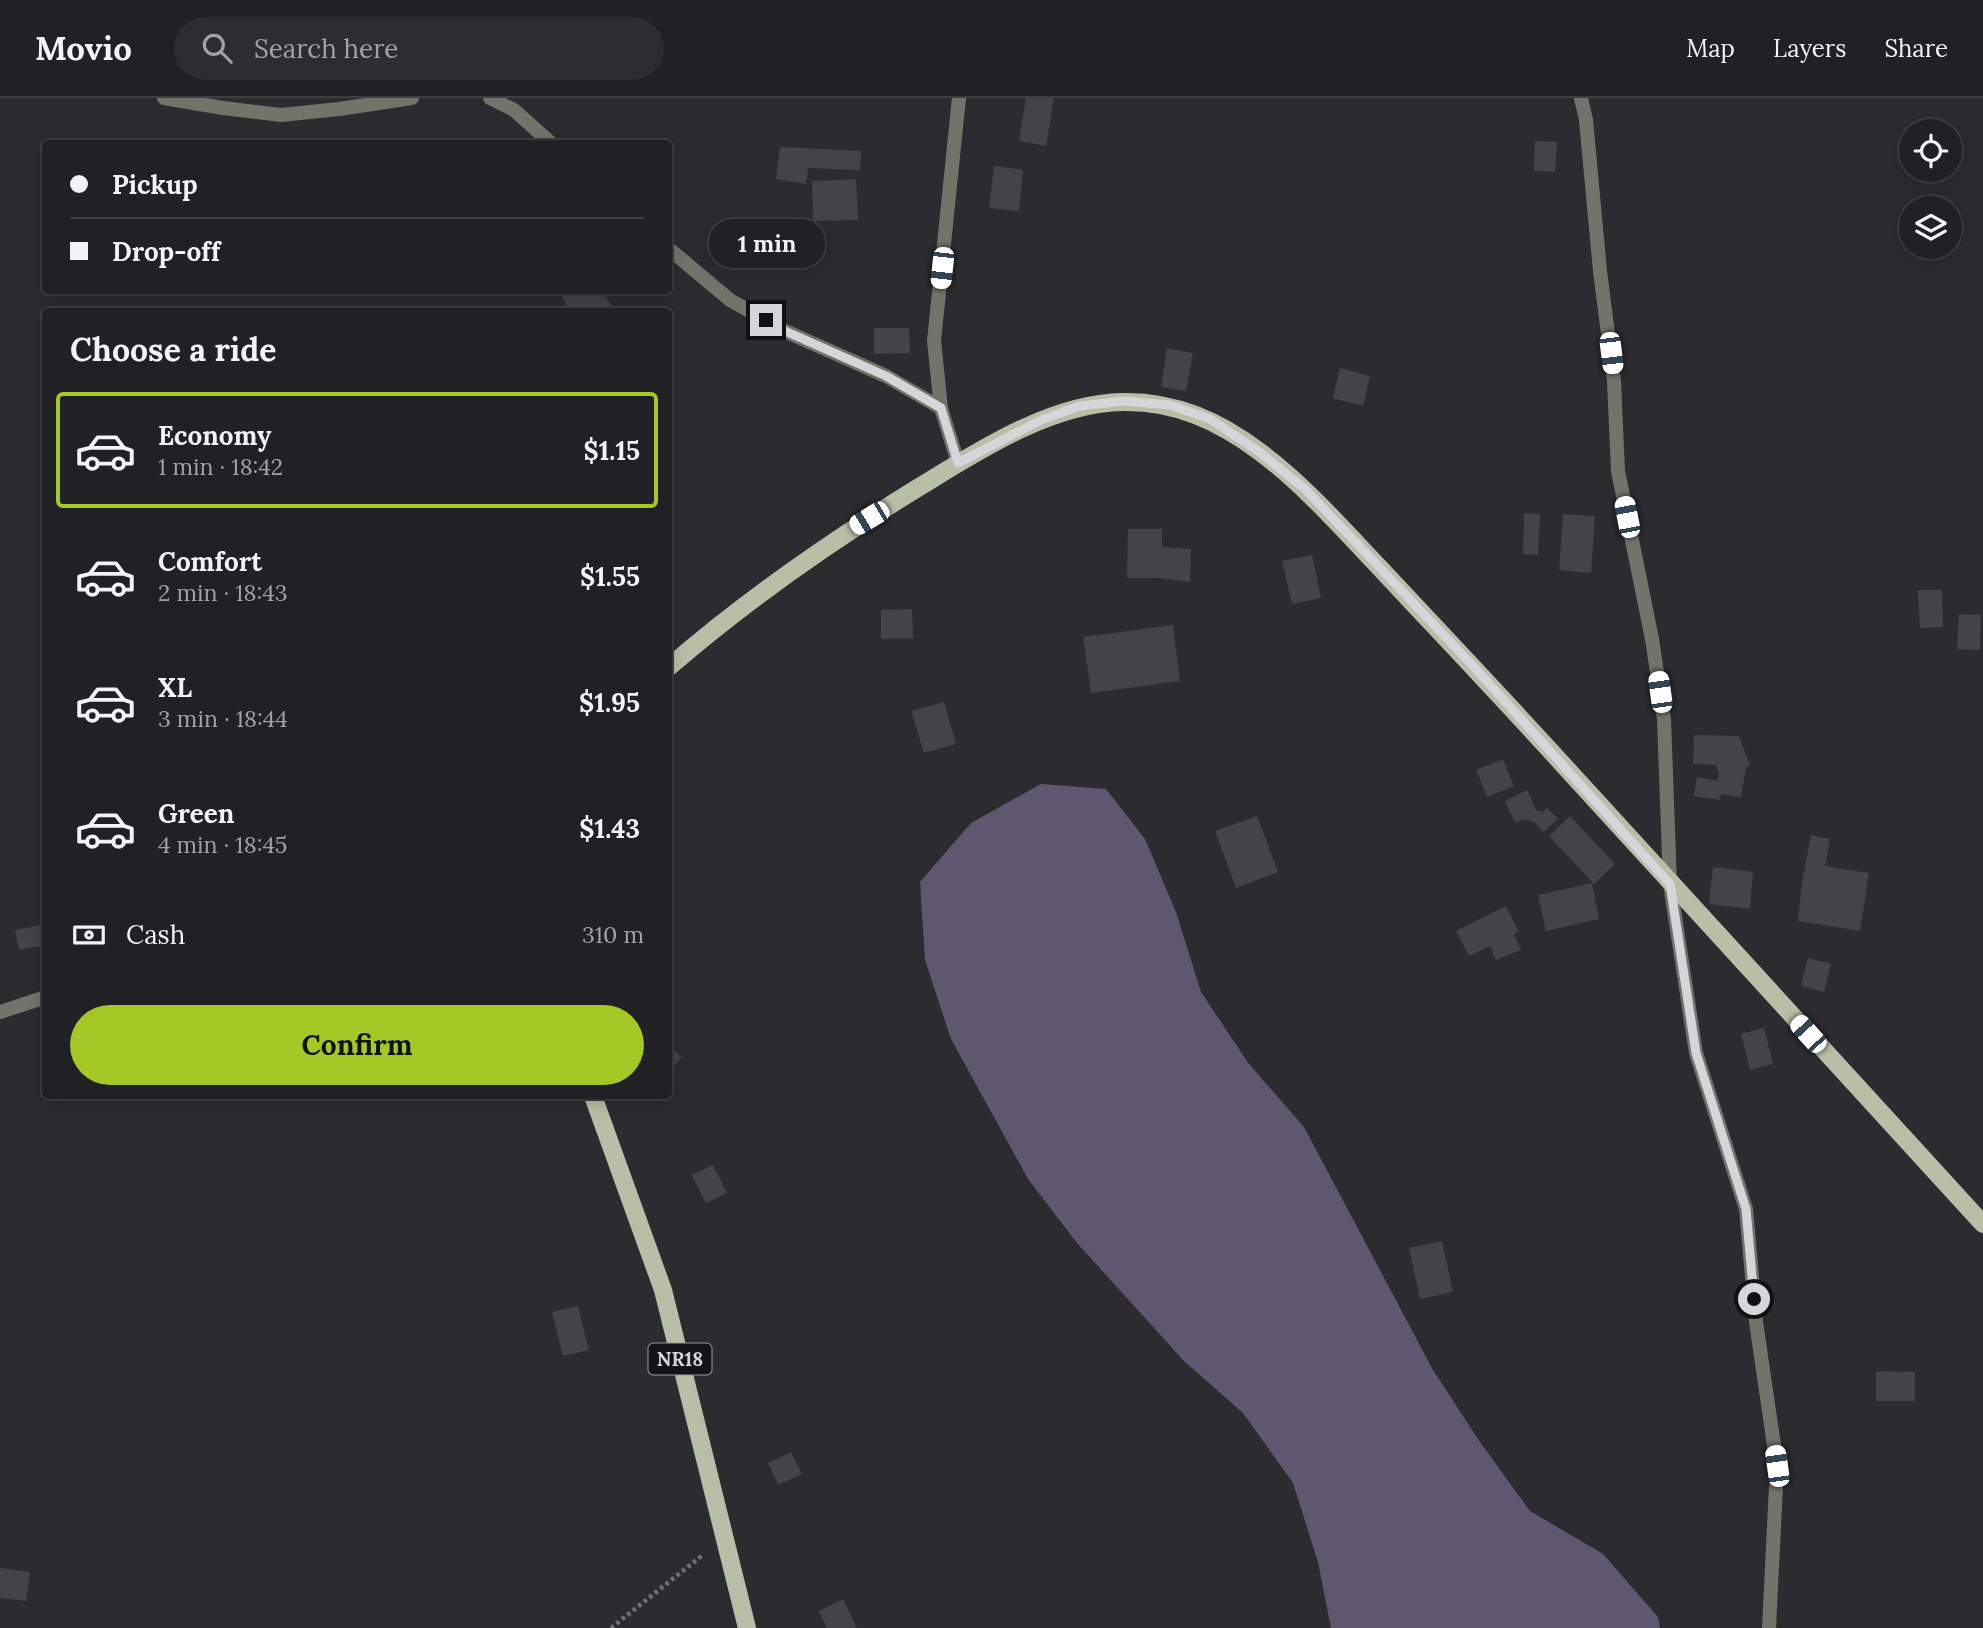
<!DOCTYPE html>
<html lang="en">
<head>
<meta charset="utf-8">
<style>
	:root { --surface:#212024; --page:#2d2d31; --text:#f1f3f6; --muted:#a2a3a6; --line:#3e3e41; --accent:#a4c825 }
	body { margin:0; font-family:Lora,serif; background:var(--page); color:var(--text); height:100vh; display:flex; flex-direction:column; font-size:26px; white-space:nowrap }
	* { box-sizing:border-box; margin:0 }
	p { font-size:23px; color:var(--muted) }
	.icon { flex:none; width:38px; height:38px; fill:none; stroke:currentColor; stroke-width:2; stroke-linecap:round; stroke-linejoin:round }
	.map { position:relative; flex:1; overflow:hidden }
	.drawer { position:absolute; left:42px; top:210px; width:630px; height:791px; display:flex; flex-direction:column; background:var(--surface); border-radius:7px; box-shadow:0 4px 18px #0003,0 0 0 2px var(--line) }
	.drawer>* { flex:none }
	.hud { position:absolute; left:42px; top:42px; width:630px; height:154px; border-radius:7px; box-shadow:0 4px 18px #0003,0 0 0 2px var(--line); display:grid; align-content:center; height:154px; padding:0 28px; background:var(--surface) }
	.controls { position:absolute; left:1899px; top:21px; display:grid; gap:14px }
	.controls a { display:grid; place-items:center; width:63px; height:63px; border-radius:50%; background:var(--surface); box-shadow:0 4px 18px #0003,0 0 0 2px var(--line); font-size:35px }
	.end { position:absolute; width:32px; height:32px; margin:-16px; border:9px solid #d6d5d9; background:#111; box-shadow:0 0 0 4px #111 }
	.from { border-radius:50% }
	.bubble { position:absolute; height:49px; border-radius:24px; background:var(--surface); box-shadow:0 4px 18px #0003,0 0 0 2px var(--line); font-size:23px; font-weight:700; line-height:49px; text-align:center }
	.car { position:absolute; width:21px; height:42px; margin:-21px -10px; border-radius:9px; box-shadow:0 0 5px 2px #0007; background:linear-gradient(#fff 24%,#345 0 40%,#fff 0 76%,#345 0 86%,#fff 0) }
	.hud b { display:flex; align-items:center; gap:24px; height:66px; font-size:26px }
	.hud b+b { border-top:2px solid var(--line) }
	.hud i { width:18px; height:18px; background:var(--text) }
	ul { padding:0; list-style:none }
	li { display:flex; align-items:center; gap:21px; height:116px; margin:0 14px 10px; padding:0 14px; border:4px solid transparent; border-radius:7px }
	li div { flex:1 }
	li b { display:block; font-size:26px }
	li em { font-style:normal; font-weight:700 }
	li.on { border-color:var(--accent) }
	li>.icon { width:63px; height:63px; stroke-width:1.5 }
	h2 { padding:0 28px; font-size:32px; line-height:84px }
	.pay { display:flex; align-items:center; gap:18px; height:77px; padding:0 28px; font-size:26px }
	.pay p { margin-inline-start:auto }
	.primary-button { display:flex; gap:14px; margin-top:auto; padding:14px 28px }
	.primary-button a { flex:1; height:80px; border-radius:42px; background:var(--accent); color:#111; font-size:28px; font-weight:700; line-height:80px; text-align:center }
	header { display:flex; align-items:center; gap:42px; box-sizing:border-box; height:98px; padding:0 35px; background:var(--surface); border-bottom:2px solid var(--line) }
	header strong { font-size:33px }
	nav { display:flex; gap:38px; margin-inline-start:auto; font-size:24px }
	.search { width:490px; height:63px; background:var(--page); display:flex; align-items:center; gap:18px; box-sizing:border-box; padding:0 24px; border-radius:38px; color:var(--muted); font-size:26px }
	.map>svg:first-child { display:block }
	.forest { fill:#5e5770 }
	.building { fill:#444348 }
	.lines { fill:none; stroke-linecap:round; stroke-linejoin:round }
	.path { stroke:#717074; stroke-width:4.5; stroke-dasharray:3.5 3.5; stroke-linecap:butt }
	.minor { stroke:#717569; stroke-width:14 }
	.primary { stroke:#b7bfa6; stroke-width:18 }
	.route { stroke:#d6d5d9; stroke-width:9 }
	.labels { text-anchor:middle; stroke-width:5; stroke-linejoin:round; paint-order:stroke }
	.shield { fill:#141416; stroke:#9c9b9e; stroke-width:2 }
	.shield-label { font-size:19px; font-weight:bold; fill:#d6d5d9 }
</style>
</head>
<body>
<header>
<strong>Movio</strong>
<div class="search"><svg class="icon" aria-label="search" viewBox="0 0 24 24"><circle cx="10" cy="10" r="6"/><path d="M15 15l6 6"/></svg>Search here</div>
<nav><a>Map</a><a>Layers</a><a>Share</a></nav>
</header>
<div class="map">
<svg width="1983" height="1530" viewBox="0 0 1983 1530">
	<rect width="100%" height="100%" fill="#2c2b30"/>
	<path class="forest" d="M 1041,686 L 1106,691 L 1145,741 L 1176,814 L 1201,894 L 1249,966 L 1304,1029 L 1433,1272 L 1480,1344 L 1530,1413 L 1603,1456 L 1658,1519 L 1660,1530 L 1331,1530 L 1318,1464 L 1293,1385 L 1243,1315 L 1184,1263 L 1077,1145 L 1028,1081 L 951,941 L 925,862 L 920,784 L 971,725 Z"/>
	<path class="building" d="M 1026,0 L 1054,0 L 1046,48 L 1019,43 Z
		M 1535,43 L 1557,44 L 1555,74 L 1534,73 Z
		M 780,49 L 861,53 L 860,72 L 808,70 L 806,86 L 776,81 Z
		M 994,68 L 1023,72 L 1019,113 L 989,110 Z
		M 856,81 L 858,122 L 813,123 L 812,83 Z
		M 559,192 L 603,192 L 613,212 L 570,214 Z
		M 874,230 L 909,230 L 910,255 L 874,256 Z
		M 1167,250 L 1193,255 L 1186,293 L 1161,289 Z
		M 1340,270 L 1370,278 L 1363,308 L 1333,300 Z
		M 1524,415 L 1540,416 L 1538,457 L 1523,456 Z
		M 1563,416 L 1595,418 L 1591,475 L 1559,472 Z
		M 1128,431 L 1162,431 L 1162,449 L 1191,451 L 1190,484 L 1157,480 L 1127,480 Z
		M 1312,457 L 1321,500 L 1292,506 L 1282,463 Z
		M 1918,492 L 1942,492 L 1943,529 L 1920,530 Z
		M 912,511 L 913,540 L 881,541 L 881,512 Z
		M 1959,516 L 1981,517 L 1980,552 L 1957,551 Z
		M 1173,527 L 1180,583 L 1091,595 L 1083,539 Z
		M 944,604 L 956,646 L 924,655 L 911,613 Z
		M 1694,637 L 1739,638 L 1750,667 L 1746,669 L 1741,699 L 1721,696 L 1720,702 L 1694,698 L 1697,679 L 1718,683 L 1719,675 L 1716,667 L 1693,666 Z
		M 1503,661 L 1514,688 L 1487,699 L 1476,672 Z
		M 1527,692 L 1536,712 L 1543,714 L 1547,710 L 1558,721 L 1543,734 L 1534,724 L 1524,721 L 1515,725 L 1505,703 Z
		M 1257,718 L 1278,774 L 1236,790 L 1215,733 Z
		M 1570,718 L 1615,766 L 1594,786 L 1549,738 Z
		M 1811,737 L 1830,741 L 1825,768 L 1869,775 L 1860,833 L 1798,823 L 1802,785 Z
		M 1713,769 L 1753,774 L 1750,811 L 1709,806 Z
		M 1592,785 L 1599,821 L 1546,833 L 1538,797 Z
		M 1506,808 L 1519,834 L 1514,836 L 1521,852 L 1496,862 L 1490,848 L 1469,858 L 1456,833 Z
		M 46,826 L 46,847 L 19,852 L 15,832 Z
		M 1808,860 L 1831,866 L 1824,894 L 1801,888 Z
		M 1764,930 L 1773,966 L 1750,972 L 1741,936 Z
		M 668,947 L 682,959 L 668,974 Z
		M 713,1067 L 727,1095 L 706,1105 L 692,1077 Z
		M 1442,1143 L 1453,1194 L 1420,1201 L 1409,1150 Z
		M 578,1208 L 589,1252 L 563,1258 L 552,1214 Z
		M 1876,1273 L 1915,1274 L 1915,1303 L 1876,1303 Z
		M 791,1354 L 802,1376 L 778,1387 L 768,1365 Z
		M 0,1470 L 30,1474 L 26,1503 L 0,1500 Z
		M 843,1501 L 857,1530 L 827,1530 L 819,1513 Z"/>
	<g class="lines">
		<path class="path" d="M 611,1530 L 704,1456"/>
		<path class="minor" d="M 164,0 L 223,10 L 281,17 L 339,11 L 412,0
			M 490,0 L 514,12 L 552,46
			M 1581,0 L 1586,22 L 1600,173 L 1614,283 L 1618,373 L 1652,541 L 1664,621 L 1670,786 L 1696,955 L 1746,1111 L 1756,1224 L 1777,1368 L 1769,1530
			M 668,150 L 730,202 L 785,233 L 886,278 L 941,310
			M 958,365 L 941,310 L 934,243 L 959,0
			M 0,914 L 46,899"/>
		<path class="primary" d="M 668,570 C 745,503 830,444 916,391 C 977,354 1050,305 1123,304 C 1175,303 1219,323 1260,354 C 1304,387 1341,429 1379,469 C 1435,529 1491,588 1546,648 C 1691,808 1837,967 1983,1126
			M 593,998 L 663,1192 L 747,1530"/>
	</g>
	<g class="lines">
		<path class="route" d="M 766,222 L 785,233 L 886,278 L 941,310 L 958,365 L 1041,322 L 1080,308 L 1124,303 L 1170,307 L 1210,321 L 1258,353 L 1305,391 L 1324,411 L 1474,569 L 1670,786 L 1696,955 L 1746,1111 L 1754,1201"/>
	</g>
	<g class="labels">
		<rect class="shield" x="648.5" y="1245.5" width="63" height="31" rx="5"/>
		<g class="shield-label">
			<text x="680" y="1268">NR18</text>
		</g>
	</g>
</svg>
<div class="controls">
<a><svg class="icon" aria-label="locate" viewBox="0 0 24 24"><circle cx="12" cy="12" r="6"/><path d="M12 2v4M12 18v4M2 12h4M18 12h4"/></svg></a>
<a><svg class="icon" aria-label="layers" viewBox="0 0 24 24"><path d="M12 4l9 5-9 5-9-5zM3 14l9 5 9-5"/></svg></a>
</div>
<i class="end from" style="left:1754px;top:1201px"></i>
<i class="end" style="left:766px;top:222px"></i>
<div class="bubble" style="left:709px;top:121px;width:116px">1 min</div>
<i class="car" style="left:942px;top:170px;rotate:186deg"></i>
<i class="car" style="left:1611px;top:255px;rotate:173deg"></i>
<i class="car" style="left:1627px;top:419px;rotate:349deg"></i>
<i class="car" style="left:869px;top:420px;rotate:239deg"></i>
<i class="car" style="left:1660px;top:594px;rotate:352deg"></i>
<i class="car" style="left:1808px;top:936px;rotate:318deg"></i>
<i class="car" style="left:1777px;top:1368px;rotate:352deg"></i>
<div class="hud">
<b><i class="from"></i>Pickup</b>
<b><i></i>Drop-off</b>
</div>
<section class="drawer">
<h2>Choose a ride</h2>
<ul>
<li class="on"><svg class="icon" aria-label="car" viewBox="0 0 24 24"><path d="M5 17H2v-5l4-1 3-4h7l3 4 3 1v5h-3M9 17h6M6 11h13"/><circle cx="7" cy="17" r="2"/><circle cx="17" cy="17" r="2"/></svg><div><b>Economy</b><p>1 min · 18:42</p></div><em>$1.15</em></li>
<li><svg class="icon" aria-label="car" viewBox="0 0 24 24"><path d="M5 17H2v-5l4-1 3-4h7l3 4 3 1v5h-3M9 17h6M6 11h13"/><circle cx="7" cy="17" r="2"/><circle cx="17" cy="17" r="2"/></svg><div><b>Comfort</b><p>2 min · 18:43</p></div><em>$1.55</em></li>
<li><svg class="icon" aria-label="car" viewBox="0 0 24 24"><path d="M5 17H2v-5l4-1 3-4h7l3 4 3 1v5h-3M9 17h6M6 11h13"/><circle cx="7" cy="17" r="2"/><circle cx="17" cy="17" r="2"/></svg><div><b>XL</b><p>3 min · 18:44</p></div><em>$1.95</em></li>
<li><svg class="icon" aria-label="car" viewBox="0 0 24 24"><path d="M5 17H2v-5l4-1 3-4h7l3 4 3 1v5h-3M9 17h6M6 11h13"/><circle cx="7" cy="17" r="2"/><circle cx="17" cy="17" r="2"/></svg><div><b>Green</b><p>4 min · 18:45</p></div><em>$1.43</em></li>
</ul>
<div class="pay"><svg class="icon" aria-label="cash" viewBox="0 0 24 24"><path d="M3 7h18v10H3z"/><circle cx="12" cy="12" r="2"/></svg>Cash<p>310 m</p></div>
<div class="primary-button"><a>Confirm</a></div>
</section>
</div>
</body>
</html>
